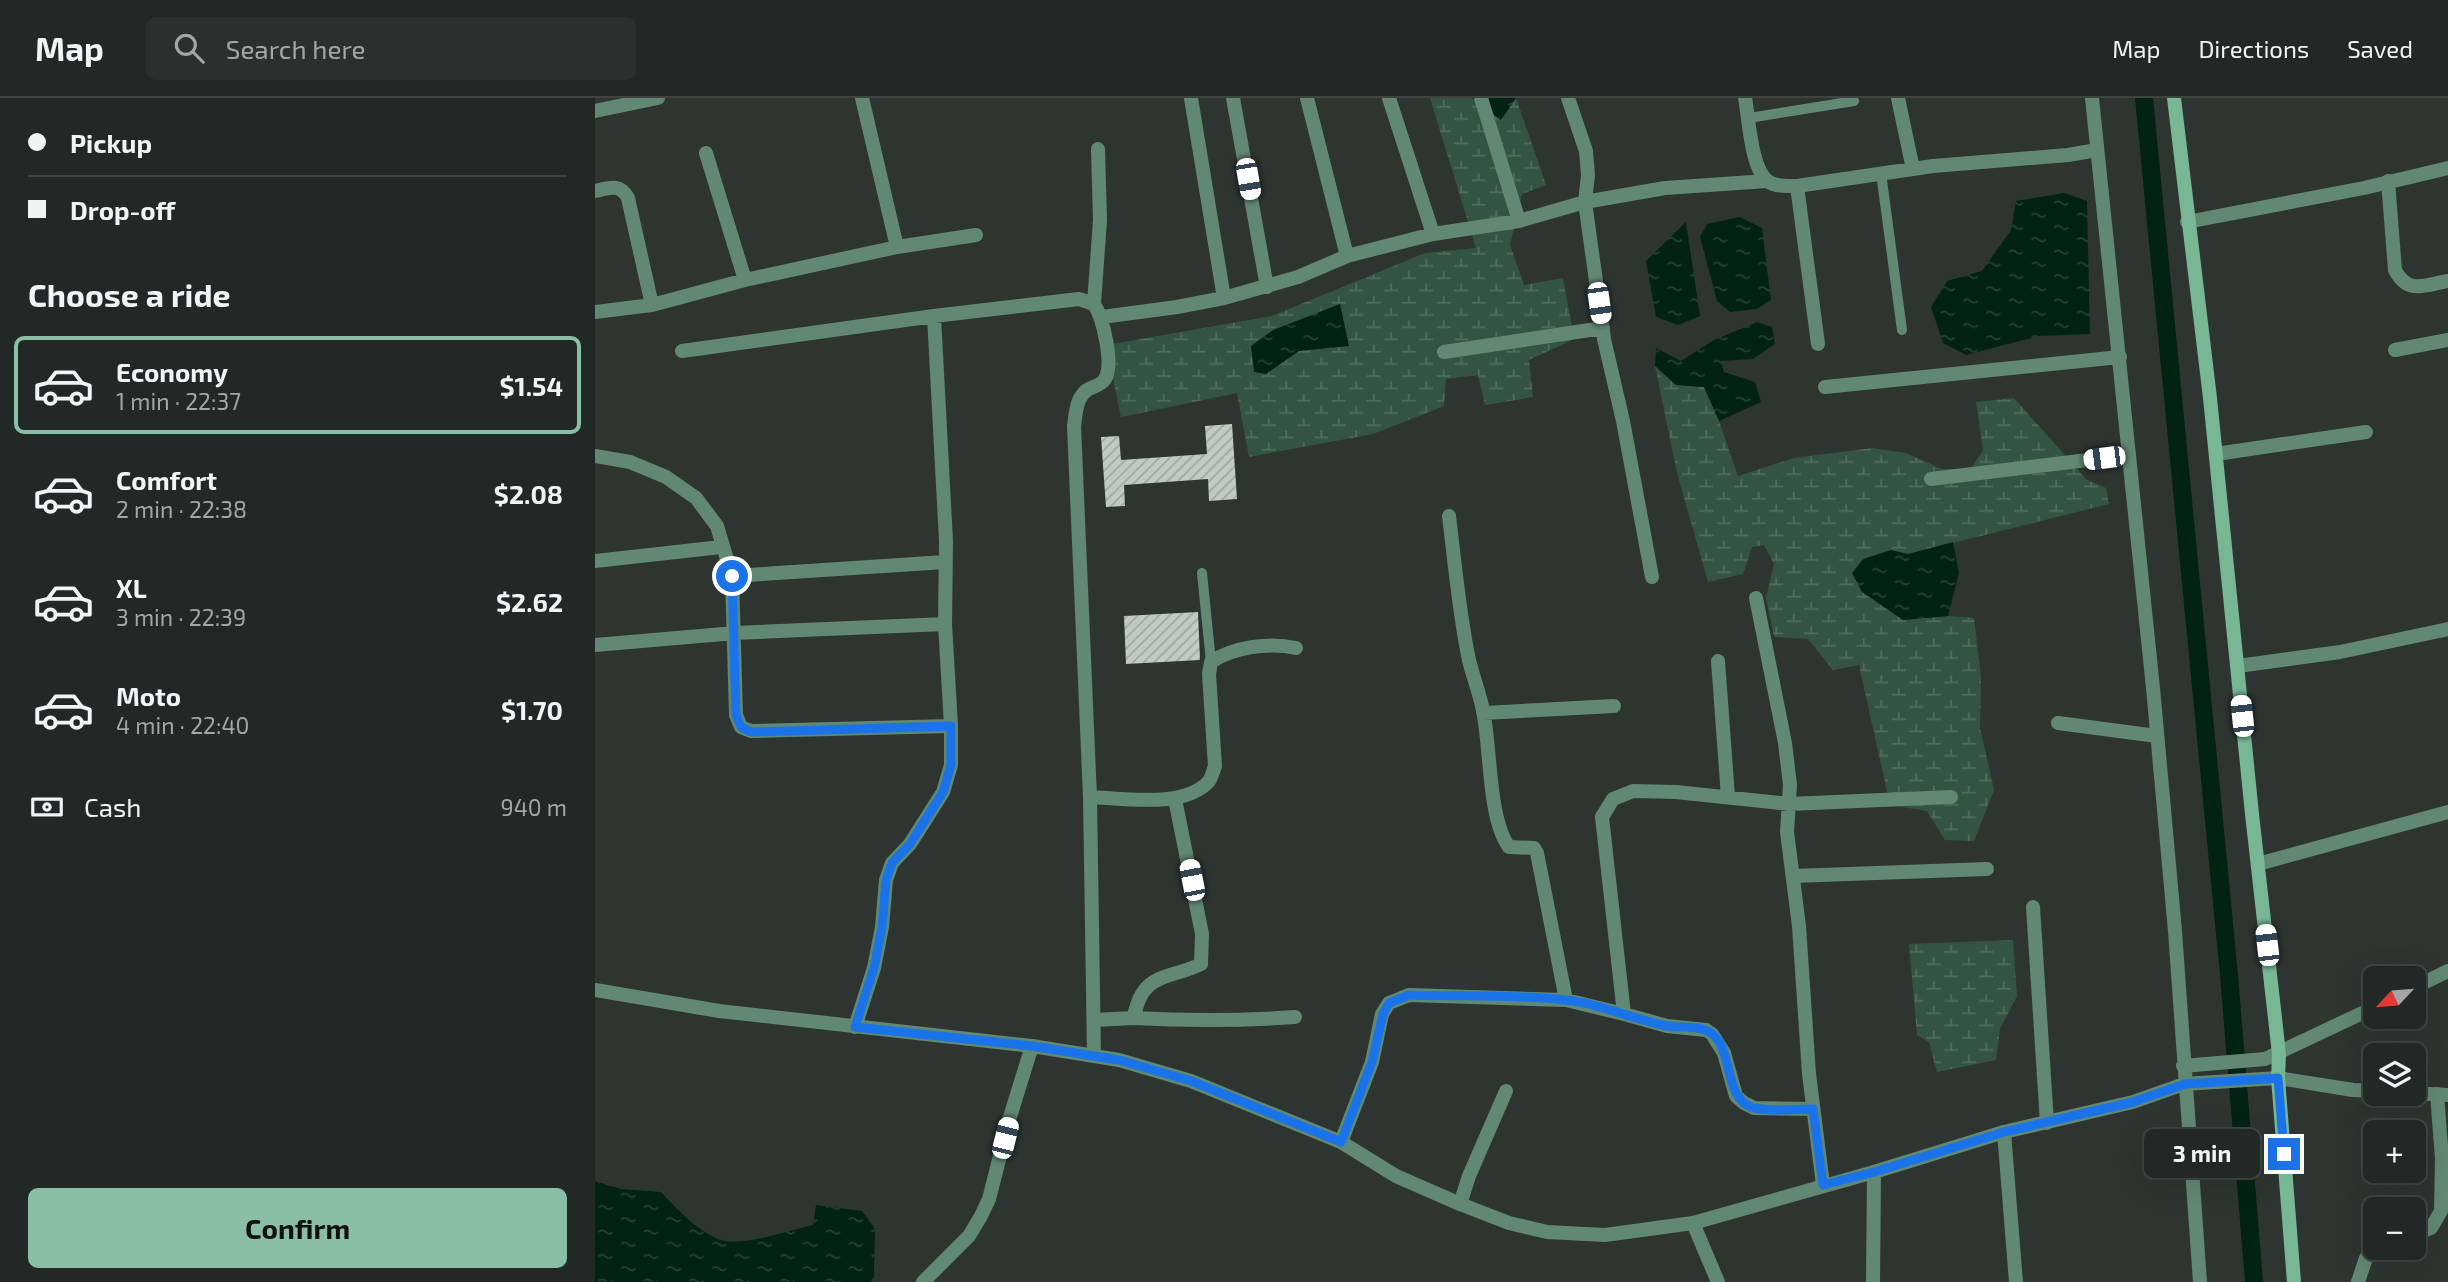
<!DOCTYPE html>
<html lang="en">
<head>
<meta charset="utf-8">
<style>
	:root { --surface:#222825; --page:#2a302d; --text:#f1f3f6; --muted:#a2a6a7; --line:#3f4442; --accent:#8abfa5 }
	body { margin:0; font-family:"Exo 2",sans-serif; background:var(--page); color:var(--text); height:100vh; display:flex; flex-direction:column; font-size:26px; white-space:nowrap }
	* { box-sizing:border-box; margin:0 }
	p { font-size:23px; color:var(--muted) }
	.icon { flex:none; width:38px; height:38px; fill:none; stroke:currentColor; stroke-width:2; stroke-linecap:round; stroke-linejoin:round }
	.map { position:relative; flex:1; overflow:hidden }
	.side { display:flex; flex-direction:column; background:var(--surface); width:595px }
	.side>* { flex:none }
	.banner { display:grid; align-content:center; height:154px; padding:0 28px; background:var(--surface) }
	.needle { width:46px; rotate:244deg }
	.controls { position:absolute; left:1768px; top:868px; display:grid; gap:14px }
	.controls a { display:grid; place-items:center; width:63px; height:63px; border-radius:10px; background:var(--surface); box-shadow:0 7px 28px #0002,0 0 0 2px var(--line); font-size:35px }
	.end { position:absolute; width:32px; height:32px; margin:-16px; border:9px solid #1a73e8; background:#fff; box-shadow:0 0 0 4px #fff }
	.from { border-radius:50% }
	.bubble { position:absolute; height:49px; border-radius:10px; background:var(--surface); box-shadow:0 7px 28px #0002,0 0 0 2px var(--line); font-size:23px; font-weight:700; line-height:49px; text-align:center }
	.car { position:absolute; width:21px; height:42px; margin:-21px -10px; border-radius:9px; box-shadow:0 0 5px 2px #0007; background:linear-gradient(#fff 24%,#345 0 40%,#fff 0 76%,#345 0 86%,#fff 0) }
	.banner b { display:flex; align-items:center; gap:24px; height:66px; font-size:26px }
	.banner b+b { border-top:2px solid var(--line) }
	.banner i { width:18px; height:18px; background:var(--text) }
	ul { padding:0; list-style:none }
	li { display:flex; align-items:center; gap:21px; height:98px; margin:0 14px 10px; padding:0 14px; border:4px solid transparent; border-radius:10px }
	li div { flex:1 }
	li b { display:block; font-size:26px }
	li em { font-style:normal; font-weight:700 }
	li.current { border-color:var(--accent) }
	li>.icon { width:63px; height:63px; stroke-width:1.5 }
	h2 { padding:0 28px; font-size:32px; line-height:84px }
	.pay { display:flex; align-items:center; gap:18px; height:77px; padding:0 28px; font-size:26px }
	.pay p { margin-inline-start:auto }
	.primary-button { display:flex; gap:14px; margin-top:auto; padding:14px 28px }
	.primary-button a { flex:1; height:80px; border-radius:10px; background:var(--accent); color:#111; font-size:28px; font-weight:700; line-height:80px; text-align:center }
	header { display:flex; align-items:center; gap:42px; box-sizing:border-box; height:98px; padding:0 35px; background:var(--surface); border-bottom:2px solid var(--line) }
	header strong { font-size:33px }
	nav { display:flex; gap:38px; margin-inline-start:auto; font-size:24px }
	.search { width:490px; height:63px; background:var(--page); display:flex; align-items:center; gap:18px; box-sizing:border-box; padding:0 24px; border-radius:10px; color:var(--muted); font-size:26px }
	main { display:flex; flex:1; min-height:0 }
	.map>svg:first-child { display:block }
	.wetland { fill:url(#wetland-marsh) }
	.water { fill:url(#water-ripples) }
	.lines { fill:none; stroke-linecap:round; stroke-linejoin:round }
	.canal { stroke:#022314; stroke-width:18 }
	.building { fill:url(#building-hatch) }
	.service { stroke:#618872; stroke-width:10 }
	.minor { stroke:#618872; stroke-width:14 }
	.tertiary { stroke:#618872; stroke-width:14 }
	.secondary { stroke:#78b795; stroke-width:14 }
	.route { stroke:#1a73e8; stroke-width:9 }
</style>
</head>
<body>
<header>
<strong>Map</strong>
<div class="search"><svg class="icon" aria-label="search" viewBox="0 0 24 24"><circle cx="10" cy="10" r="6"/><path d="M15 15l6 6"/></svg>Search here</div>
<nav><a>Map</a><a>Directions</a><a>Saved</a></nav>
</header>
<main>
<section class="side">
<div class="banner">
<b><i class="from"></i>Pickup</b>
<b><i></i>Drop-off</b>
</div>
<h2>Choose a ride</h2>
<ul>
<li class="current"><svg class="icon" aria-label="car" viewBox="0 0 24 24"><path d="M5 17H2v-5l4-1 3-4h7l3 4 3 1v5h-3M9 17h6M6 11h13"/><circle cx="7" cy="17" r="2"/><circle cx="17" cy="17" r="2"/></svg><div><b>Economy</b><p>1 min · 22:37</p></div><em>$1.54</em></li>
<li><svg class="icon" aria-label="car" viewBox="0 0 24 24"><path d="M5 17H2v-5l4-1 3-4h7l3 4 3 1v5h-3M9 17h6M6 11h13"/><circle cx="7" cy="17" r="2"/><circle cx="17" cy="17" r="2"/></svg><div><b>Comfort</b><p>2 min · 22:38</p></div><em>$2.08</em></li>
<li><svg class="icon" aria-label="car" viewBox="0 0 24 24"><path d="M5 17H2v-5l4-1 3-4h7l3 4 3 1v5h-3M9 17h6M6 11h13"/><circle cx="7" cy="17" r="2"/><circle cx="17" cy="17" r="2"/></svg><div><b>XL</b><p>3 min · 22:39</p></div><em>$2.62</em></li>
<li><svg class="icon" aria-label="car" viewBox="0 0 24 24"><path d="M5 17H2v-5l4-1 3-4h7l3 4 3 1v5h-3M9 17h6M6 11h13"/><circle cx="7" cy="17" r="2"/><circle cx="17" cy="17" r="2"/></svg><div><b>Moto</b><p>4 min · 22:40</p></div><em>$1.70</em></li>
</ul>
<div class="pay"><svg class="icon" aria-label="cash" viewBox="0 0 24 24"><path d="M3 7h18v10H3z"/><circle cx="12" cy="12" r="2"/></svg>Cash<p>940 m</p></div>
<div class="primary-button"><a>Confirm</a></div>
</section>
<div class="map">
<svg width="1853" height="1184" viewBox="0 0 1853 1184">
	<defs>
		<pattern id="wetland-marsh" width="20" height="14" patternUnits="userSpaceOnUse" patternTransform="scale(1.75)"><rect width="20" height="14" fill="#345443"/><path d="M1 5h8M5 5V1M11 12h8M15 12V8" fill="none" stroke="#506c5d"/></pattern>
		<pattern id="water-ripples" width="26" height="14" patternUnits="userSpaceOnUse" patternTransform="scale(1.75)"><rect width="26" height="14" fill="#022314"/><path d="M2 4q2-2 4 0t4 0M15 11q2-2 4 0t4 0" fill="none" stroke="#264235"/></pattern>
		<pattern id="building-hatch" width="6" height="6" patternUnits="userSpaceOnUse" patternTransform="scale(1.75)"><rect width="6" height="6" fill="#c2cac5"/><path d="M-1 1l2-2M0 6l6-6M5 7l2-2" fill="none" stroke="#a1a7a3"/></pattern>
	</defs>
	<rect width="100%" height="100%" fill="#2e3531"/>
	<path class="wetland" d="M 835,0 L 877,0 L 905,22 L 921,0 L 951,87 L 927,96 L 915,147 L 929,187 L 968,180 L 979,241 L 934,262 L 938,299 L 890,307 L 883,277 L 851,281 L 849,308 L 778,336 L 654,359 L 642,295 L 526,319 L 511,247 L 677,218 L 830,155 L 881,150 Z
		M 1060,268 L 1081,287 L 1109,289 L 1124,323 L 1143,378 L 1199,360 L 1277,350 L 1311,355 L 1347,371 L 1376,371 L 1388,352 L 1381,304 L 1419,300 L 1492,382 L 1511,390 L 1514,406 L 1313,456 L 1308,522 L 1353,518 L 1379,520 L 1386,579 L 1385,630 L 1399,692 L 1379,743 L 1350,742 L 1332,713 L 1295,707 L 1264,567 L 1238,572 L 1213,541 L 1179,539 L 1171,500 L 1179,466 L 1169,447 L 1157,449 L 1148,476 L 1113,484 L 1082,375 Z
		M 1418,842 L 1422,898 L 1405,931 L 1401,962 L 1342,974 L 1334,944 L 1322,937 L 1314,846 Z"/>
	<path class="water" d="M 877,0 L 921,0 L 906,22 Z
		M 1469,95 L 1492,103 L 1495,236 L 1444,238 L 1371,257 L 1348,245 L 1336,209 L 1352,183 L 1387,173 L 1416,132 L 1421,103 Z
		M 1145,119 L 1167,130 L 1176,202 L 1162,211 L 1135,214 L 1122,203 L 1105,139 L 1112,126 Z
		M 1091,124 L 1105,218 L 1083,227 L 1061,219 L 1051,163 Z
		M 745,206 L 754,248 L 704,253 L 671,276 L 659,274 L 656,248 L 678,232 Z
		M 1162,224 L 1177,229 L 1180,246 L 1158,261 L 1126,263 L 1129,274 L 1160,284 L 1166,304 L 1124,323 L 1109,289 L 1081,287 L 1060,268 L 1061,250 L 1086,263 L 1119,242 Z
		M 1358,444 L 1364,475 L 1353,518 L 1308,522 L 1267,494 L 1257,475 L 1268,461 L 1296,452 L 1313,456 Z
		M 0,1083 L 26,1091 L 66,1094 C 82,1111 103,1134 126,1142 C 147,1149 195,1132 218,1127 L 221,1107 L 267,1113 L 280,1131 L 279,1178 L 277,1184 L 0,1184 Z"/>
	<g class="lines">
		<path class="canal" d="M 1549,0 L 1634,877 L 1659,1184"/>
	</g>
	<path class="building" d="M 637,326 L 642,401 L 614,403 L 613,381 L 529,387 L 530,408 L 511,409 L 506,339 L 524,338 L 526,362 L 612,356 L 610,328 Z
		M 603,514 L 605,562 L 531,566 L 529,518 Z"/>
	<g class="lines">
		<path class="service" d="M 1154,20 L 1259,3
			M 1286,75 L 1307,232
			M 607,475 L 616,564"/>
		<path class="minor" d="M 267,0 L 302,149
			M 596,0 L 629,200
			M 638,0 L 672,189
			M 712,0 L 752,158
			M 794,0 L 838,136
			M 886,0 L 924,123
			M 973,0 L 991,53 L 993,77 L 990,104 L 1009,241 L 1028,323 L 1057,479
			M 1150,0 C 1154,21 1156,73 1174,84 C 1182,89 1192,88 1202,88 L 1338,68 L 1473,57 L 1502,52
			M 1303,0 L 1318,71
			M 0,13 L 63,0
			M 111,55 L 150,182
			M 1793,83 L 1800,172 C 1813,197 1829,187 1853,183
			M 1202,88 L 1223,246
			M 0,93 C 14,90 25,85 33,100 L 57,207
			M 1592,124 L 1769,90 L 1853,70
			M 499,206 L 505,122 L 503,51
			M 0,214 L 57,207 L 150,182 L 302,149 L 381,137
			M 507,219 L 582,209 L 629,200 L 703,179 L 752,158 L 838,136 L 924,123 L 990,104 L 1070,90 L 1172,83
			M 1800,252 L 1853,242
			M 87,253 L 339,218 L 484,201 L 499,206 C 508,220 519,266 510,281 C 506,288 498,288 492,292 C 481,300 481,315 479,328 L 495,699 L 499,957
			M 849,254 L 1008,230
			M 1230,289 L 1525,259
			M 1621,356 L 1771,334
			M 0,358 L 35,364 L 71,379 L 101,400 L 122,428 L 137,478 L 141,617 L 146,629 L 156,633 L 356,628
			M 1336,381 L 1534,357
			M 854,418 C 860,466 864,515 874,562 C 878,579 885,596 888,613 C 896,649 893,721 914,749 L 939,750 L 942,755 L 971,902
			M 0,463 L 126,449
			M 137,478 L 350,464
			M 1161,500 L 1190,645 L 1195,687 L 1192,734 L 1204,828 L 1214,976 L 1228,1087
			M 0,547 L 140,535 L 350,526
			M 1123,563 L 1133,699
			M 1643,568 L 1745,554 L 1853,531
			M 889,615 L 1019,608
			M 1463,625 L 1562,638
			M 495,699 C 528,700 590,711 614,683 C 617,679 618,673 620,668 L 614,576 L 616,564 C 638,549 674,544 701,550
			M 1663,766 L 1853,714
			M 1198,778 L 1392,771
			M 1438,809 L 1452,1025
			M 538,920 C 593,923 646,923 700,919
			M 500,922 L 538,920 C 541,911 543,900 549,893 C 561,876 588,876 606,866 L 607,836 L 580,701
			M 260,929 L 279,870 L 287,829 L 291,782 L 297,765 L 315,746 L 348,694 L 356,667 L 356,628 L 350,526 L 351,443 L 339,218
			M 1218,1011 L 1159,1010 L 1149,1005 L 1141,998 L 1129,955 L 1117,936 L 1111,932 L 1072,928 L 1029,916 L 1007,719 L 1018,701 L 1038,693 L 1081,694 L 1194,706 L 1356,699
			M 1409,1034 L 1421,1184
			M 746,1044 L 777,964 L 787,916 L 794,905 L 814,897 L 971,902 L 1029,916
			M 865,1106 L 874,1078 L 911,993
			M 1098,1125 L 1123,1184
			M 1818,1137 L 1836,1130 L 1846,1113 L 1847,1061 L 1842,996
			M 328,1184 L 374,1138 L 386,1118 L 394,1101 L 415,1019 L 437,948
			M 1278,1184 L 1279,1074
			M 1763,1184 L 1771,1160 L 1786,1150"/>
		<path class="tertiary" d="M 1497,0 L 1558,590 L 1580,833 L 1605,1184
			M 1818,890 L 1853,873
			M 0,892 L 124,913 L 437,948 L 524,962 L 596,983 L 746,1044 L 801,1078 L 865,1106 L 914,1125 L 952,1134 L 1010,1137 L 1098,1125 L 1279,1074 L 1409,1034 L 1538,1004 L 1589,986 L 1683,980 L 1758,992 L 1780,993
			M 1588,968 L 1670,961 L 1780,909
			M 1818,995 L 1853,997"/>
		<path class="secondary" d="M 1579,0 L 1615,300 L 1657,716 L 1684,956 L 1683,980 L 1699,1184"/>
	</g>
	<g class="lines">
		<path class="route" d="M 137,478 L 141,617 L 146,629 L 156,634 L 356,628 L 356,667 L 348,694 L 315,746 L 297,765 L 291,782 L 287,829 L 279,870 L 260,929 L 437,948 L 524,962 L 596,983 L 746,1044 L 777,964 L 788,916 L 794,905 L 814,897 C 865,899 918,896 969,902 C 1005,905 1038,922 1073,928 C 1085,930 1099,928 1110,932 C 1141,942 1125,1001 1159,1010 C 1176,1014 1200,1011 1218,1011 L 1228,1087 L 1279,1074 L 1409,1034 L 1538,1004 L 1590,986 L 1683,980 L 1689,1056"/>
	</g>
</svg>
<div class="controls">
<a><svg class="needle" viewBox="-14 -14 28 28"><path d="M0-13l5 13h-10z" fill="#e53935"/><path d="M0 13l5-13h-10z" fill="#a2a6a7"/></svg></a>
<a><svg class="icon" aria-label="layers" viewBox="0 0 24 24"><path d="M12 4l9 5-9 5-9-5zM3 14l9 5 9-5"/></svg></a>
<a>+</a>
<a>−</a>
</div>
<i class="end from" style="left:137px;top:478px"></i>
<i class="end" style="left:1689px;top:1056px"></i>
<div class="bubble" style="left:1549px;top:1031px;width:116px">3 min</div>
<i class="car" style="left:653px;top:81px;rotate:170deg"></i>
<i class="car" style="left:1004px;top:205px;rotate:172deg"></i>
<i class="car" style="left:1509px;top:360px;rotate:263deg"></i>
<i class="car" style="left:1647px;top:618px;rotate:354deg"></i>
<i class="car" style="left:597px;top:782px;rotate:349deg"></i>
<i class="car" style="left:1672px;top:847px;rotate:353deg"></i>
<i class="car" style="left:410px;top:1040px;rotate:14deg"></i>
</div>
</main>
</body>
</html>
